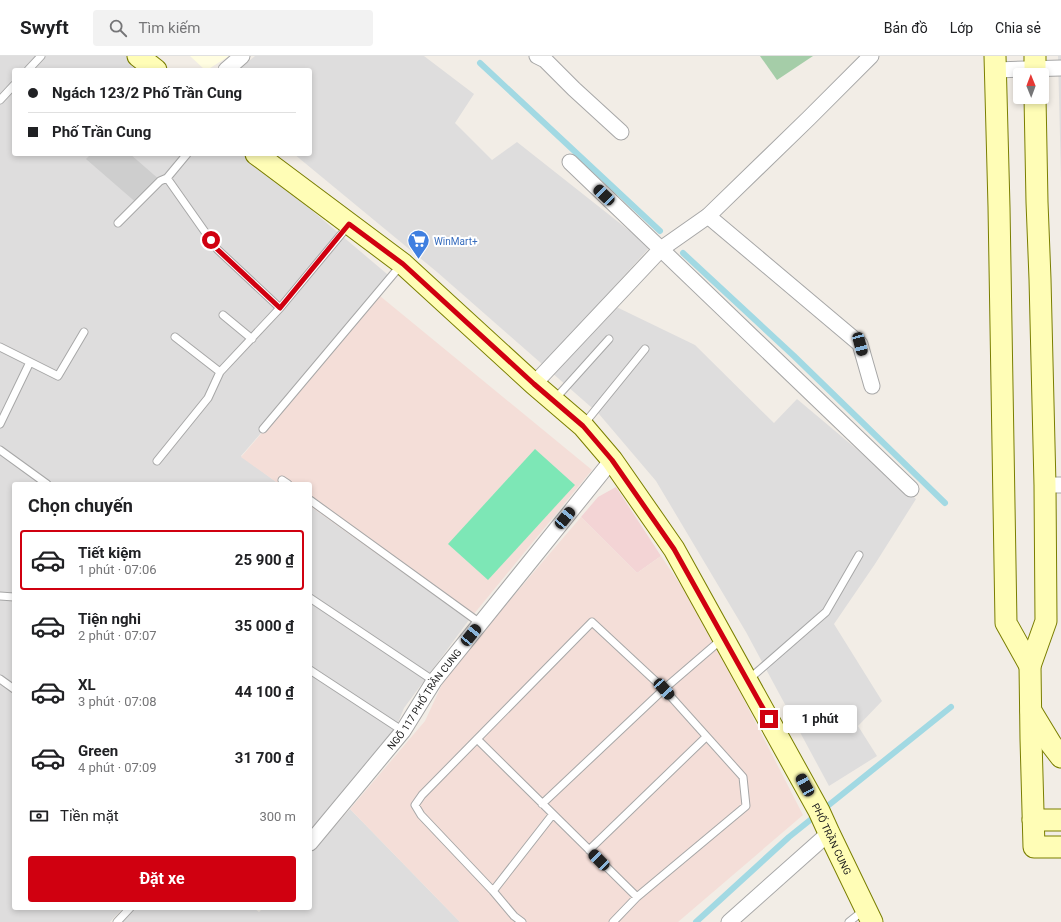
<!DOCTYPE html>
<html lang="vi">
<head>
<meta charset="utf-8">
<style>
	:root { --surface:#fff; --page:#f2f2f2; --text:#202124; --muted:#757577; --line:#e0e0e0; --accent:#d00010 }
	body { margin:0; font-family:Roboto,sans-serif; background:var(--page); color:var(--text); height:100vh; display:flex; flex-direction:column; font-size:15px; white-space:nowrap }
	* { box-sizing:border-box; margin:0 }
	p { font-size:13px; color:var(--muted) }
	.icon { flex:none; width:22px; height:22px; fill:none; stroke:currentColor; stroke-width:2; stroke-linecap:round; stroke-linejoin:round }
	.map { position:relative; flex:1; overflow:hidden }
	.details { position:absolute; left:12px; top:426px; width:300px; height:428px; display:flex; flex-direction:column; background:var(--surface); border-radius:4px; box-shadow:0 2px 6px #0003 }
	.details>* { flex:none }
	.guide { position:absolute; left:12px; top:12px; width:300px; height:88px; border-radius:4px; box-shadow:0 2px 6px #0003; display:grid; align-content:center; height:88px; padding:0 16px; background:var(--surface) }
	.needle { width:26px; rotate:359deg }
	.tools { position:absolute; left:1013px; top:12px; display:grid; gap:8px }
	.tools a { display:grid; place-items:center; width:36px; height:36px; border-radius:4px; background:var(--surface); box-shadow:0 2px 6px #0003; font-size:20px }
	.end { position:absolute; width:18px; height:18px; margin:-9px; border:5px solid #d00010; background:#fff; box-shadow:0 0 0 2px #fff }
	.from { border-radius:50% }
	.bubble { position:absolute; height:28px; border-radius:4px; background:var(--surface); box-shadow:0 2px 6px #0003; font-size:13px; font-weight:700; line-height:28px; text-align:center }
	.car { position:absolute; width:12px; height:24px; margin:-12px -6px; border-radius:5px; box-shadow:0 0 3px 1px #0007; background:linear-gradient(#222 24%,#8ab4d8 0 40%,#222 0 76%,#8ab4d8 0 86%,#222 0) }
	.guide b { display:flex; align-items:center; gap:14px; height:38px; font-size:15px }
	.guide b+b { border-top:1px solid var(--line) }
	.guide i { width:10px; height:10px; background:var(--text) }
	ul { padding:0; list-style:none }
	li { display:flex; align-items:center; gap:12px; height:60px; margin:0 8px 6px; padding:0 8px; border:2px solid transparent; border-radius:4px }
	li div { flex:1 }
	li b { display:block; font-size:15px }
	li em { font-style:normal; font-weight:700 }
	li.selected { border-color:var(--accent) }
	li>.icon { width:36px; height:36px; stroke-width:1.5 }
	h2 { padding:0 16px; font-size:18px; line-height:48px }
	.pay { display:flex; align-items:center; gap:10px; height:44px; padding:0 16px; font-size:15px }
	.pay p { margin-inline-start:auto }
	.primary-button { display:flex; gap:8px; margin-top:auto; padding:8px 16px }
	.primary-button a { flex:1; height:46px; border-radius:4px; background:var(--accent); color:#fff; font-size:16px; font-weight:700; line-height:46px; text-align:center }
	header { display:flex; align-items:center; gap:24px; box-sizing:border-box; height:56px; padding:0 20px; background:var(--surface); border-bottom:1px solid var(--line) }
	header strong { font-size:19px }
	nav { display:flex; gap:22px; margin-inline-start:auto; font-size:14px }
	.search { width:280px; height:36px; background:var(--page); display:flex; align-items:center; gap:10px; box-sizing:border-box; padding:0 14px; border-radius:4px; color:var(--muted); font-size:15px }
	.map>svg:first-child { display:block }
	.residential { fill:#dedddd }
	.commercial { fill:#f3d4d5 }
	.education { fill:#fffde1 }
	.religious { fill:#cecece }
	.military { fill:#f4ded8 }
	.cemetery { fill:#a5cda8 }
	.pitch { fill:#7de7b6 }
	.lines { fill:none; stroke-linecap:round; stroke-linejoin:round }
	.stream { stroke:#a2d9e3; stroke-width:6 }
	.lane-casing { stroke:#a7a7a7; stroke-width:9 }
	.street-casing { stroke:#a7a7a7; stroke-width:17 }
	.secondary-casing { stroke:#7a7e00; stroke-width:23 }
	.lane { stroke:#fff; stroke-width:7 }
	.street { stroke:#fff; stroke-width:15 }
	.secondary { stroke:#fffdb6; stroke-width:21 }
	.route { stroke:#d00010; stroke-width:5 }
	.labels { text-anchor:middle; stroke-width:4; stroke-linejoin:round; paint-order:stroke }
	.shop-label { font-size:10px; fill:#366cbe; stroke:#fff; text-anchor:start }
	.street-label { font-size:10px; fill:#202020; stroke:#fff }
</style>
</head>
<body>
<header>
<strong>Swyft</strong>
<div class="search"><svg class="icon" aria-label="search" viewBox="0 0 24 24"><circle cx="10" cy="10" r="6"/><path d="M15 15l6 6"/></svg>Tìm kiếm</div>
<nav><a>Bản đồ</a><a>Lớp</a><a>Chia sẻ</a></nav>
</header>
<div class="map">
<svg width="1061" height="866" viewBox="0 0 1061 866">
	<rect width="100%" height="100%" fill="#f2ede6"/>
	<path class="residential" d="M 0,0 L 128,0 L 145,14 L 14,14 L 14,98 L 245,98 L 393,223 L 380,240 L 241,400 L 279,428 L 14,428 L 14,852 L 123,852 L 110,866 L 0,866 Z
		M 255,0 L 424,0 L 474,38 L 455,67 L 492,104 L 517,86 L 650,191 L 602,244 L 695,289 L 774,367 L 797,343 L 916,443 L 875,508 L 834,568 L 882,645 L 858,670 L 877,700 L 829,730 L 746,576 L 656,425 L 599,358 L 437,216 L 294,98 L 310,98 L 310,14 L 238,14 Z
		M 1058,0 L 1061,0 L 1061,122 Z
		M 310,450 L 469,564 L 404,652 L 393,679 L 310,780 Z
		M 350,753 L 460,866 L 122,866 L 135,852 L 254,852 L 259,856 L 263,852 L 310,852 L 310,798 Z"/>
	<path class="commercial" d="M 616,431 L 661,500 L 637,517 L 581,461 L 598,441 Z"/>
	<path class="education" d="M 190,0 L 229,0 L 207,14 L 205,14 Z"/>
	<path class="religious" d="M 91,98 L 130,98 L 161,125 L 139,149 L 86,103 Z"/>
	<path class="military" d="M 380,240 L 592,414 L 469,564 L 310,450 L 310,428 L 279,428 L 241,401 Z
		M 581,461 L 637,517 L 661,500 L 700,558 L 803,759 L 678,866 L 460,866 L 350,753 L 425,665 L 444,624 L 467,594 Z"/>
	<path class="cemetery" d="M 760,0 L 813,0 L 777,24 Z"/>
	<path class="pitch" d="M 535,393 L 575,429 L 488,524 L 448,488 Z"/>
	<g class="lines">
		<path class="stream" d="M 480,7 L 660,175
			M 683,197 L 794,300 L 945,447
			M 696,866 L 789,781 L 951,651"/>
		<defs>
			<path id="lane" d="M 28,14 L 41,0
				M 0,44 L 14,29
				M 167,122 L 217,193 L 280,252
				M 118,167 L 160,125 L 167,122 L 187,98
				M 223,259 L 252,283
				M 175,281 L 220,316
				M 0,291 L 58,320 L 84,276
				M 555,343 L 609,283
				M 0,368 L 30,306
				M 584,368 L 645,293
				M 263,373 L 401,209
				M 0,394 L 47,428
				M 157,405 L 208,342 L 220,316 L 280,252 L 348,170
				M 282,424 L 288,428
				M 310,444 L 480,567
				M 0,540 L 14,541
				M 310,542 L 434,625
				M 310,614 L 403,675
				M 0,623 L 14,633
				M 748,624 L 826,556 L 859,499
				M 477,683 L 637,841
				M 542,748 L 664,633 L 743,721 L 746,750 L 637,841 L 613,866
				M 589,794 L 706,681
				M 493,835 L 553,758
				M 117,866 L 130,852
				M 522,866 L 514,860 L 493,835 L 421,759 L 415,749 L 422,739 L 592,566 L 664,633 L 722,583
				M 849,866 L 864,854"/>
			<g id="street">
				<path d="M 537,0 L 545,4 L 574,33 L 621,76"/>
				<path d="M 226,14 L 242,0"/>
				<path d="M 995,14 L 1061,12"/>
				<path d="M 570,106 L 911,433"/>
				<path d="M 708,160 L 860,288 L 872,330"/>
				<path d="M 534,328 L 661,193 L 708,160 L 809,62 L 871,0"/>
				<path d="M 1045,429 L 1061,429"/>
				<path id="s1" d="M 310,787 L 403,675 L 434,625 L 612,404"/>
				<path d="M 729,866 L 829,777"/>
			</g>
			<g id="secondary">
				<path d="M 138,0 L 156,14"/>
				<path d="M 995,0 L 999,151 L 1006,567 L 1030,610"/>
				<path d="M 1035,0 L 1035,19"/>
				<path d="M 1035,41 L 1037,146 L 1040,223 L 1045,429 L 1046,565 L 1030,610 L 1031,683 L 1034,791 L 1061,791"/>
				<path id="s2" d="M 256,98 L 403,208 L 534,328 L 583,370 L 612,404 L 674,493 L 819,755 L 829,777 L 872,866"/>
				<path d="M 1031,655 L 1051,688 L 1061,701"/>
				<path d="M 1033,764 L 1061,764"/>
			</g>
		</defs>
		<use href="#lane" class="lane-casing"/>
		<use href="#street" class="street-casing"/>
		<use href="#secondary" class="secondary-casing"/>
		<use href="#lane" class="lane"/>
		<use href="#street" class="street"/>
		<use href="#secondary" class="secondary"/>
	</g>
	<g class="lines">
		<path class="route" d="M 211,184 L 217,193 L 280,252 L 349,168 L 403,208 L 534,328 L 583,370 L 612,404 L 674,493 L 769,663"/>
	</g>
	<defs>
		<symbol id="supermarket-pin" viewBox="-11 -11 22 30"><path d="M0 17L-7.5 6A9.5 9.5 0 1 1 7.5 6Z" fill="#3f7fe0" stroke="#fff"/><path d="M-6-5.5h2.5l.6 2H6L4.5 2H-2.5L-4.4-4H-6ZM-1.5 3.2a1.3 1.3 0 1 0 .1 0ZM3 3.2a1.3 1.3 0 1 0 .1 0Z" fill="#fff"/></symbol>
	</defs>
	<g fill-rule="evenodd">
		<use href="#supermarket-pin" x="406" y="172" width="25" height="34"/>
	</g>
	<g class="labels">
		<g class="shop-label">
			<text x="434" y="189">WinMart+</text>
		</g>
		<g class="street-label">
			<text dy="4" stroke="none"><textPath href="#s1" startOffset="184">NGÕ 117 PHỐ TRẦN CUNG</textPath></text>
			<text dy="4" stroke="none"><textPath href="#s2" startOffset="909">PHỐ TRẦN CUNG</textPath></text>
		</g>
	</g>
</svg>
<div class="tools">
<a><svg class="needle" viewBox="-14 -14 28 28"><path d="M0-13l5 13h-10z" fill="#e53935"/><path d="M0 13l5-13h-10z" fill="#757577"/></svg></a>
</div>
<i class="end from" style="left:211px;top:184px"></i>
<i class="end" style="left:769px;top:663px"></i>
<div class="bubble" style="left:783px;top:649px;width:74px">1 phút</div>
<i class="car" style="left:604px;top:139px;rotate:314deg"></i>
<i class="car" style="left:860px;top:288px;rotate:165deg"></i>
<i class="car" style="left:565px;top:462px;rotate:39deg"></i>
<i class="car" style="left:471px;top:579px;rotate:39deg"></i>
<i class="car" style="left:664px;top:633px;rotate:138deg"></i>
<i class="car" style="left:805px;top:729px;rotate:331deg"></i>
<i class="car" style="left:599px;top:804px;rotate:315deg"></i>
<div class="guide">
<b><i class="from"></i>Ngách 123/2 Phố Trần Cung</b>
<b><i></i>Phố Trần Cung</b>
</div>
<section class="details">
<h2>Chọn chuyến</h2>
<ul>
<li class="selected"><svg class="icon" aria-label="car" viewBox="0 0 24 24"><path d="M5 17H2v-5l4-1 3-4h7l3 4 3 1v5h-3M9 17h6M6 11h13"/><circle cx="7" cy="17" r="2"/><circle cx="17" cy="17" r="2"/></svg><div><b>Tiết kiệm</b><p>1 phút · 07:06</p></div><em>25 900 ₫</em></li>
<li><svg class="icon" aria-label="car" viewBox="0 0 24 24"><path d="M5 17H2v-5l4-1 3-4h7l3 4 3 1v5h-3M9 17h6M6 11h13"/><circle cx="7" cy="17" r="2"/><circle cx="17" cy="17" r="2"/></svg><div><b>Tiện nghi</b><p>2 phút · 07:07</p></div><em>35 000 ₫</em></li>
<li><svg class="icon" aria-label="car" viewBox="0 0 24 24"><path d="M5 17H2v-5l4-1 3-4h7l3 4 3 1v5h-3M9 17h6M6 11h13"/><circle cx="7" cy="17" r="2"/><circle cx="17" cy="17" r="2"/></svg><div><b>XL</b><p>3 phút · 07:08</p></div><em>44 100 ₫</em></li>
<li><svg class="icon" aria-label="car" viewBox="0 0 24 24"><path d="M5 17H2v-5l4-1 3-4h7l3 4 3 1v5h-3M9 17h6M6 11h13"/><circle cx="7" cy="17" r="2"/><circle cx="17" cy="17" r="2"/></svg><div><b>Green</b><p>4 phút · 07:09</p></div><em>31 700 ₫</em></li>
</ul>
<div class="pay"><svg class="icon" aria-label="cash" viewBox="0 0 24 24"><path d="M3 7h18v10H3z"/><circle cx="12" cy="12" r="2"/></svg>Tiền mặt<p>300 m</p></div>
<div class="primary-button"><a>Đặt xe</a></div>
</section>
</div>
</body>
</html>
